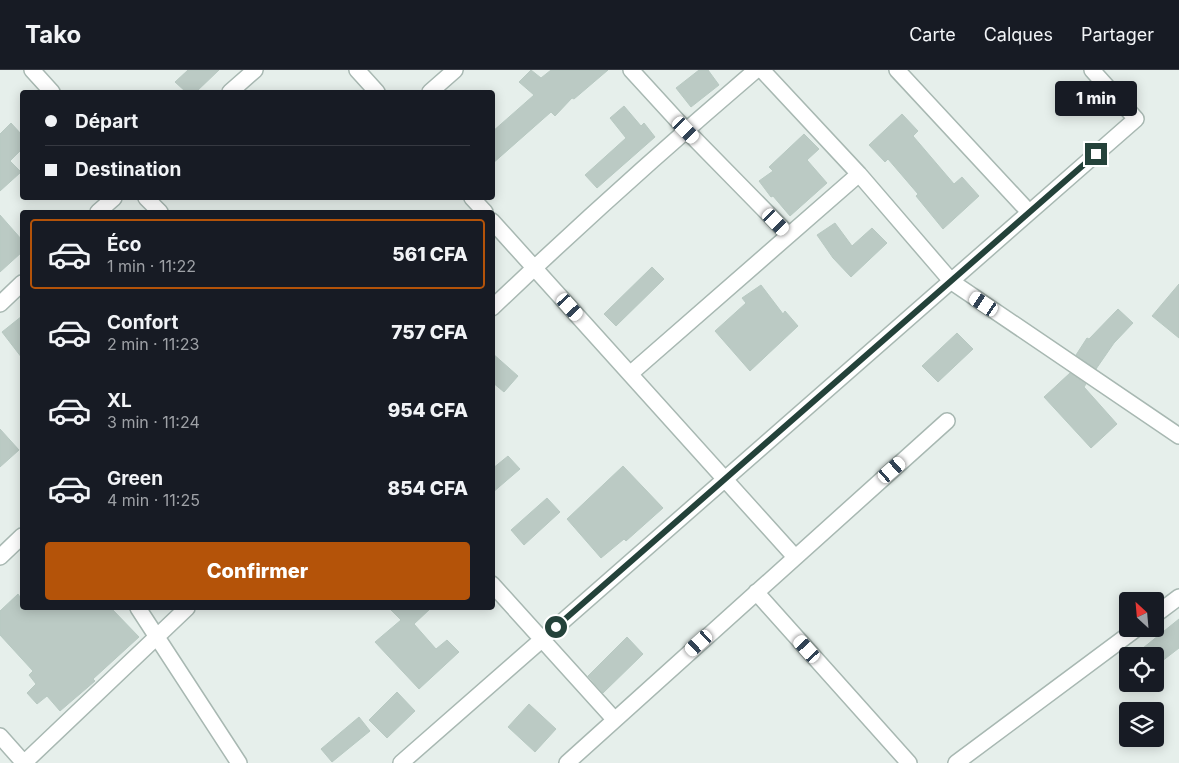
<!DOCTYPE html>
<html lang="fr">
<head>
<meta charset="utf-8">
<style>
	:root { --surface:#171b24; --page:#242831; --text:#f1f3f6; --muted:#9ea1a6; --line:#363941; --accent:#b45309 }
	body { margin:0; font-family:Inter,sans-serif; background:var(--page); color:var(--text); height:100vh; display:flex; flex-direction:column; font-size:19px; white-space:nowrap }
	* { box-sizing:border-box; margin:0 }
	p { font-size:16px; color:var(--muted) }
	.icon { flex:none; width:28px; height:28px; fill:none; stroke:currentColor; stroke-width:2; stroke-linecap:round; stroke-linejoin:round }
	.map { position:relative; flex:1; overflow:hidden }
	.details { position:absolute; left:20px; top:140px; width:475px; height:400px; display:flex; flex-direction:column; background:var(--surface); border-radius:5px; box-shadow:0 2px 12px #0003 }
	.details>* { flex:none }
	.hud { position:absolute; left:20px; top:20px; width:475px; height:110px; border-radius:5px; box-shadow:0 2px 12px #0003; display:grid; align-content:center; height:110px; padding:0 25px; background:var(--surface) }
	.needle { width:32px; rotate:334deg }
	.fabs { position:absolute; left:1119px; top:522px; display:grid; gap:10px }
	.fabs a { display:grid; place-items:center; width:45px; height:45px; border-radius:5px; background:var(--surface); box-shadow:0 2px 12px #0003; font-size:25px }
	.end { position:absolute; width:22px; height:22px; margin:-11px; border:6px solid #24423a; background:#fff; box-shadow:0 0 0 2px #fff }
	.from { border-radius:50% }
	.bubble { position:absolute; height:35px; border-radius:5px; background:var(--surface); box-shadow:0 2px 12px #0003; font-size:16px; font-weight:800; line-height:35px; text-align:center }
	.car { position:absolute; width:15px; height:30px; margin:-15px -8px; border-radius:6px; box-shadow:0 0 4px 1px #0007; background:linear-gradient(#fff 24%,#345 0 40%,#fff 0 76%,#345 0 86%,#fff 0) }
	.hud b { display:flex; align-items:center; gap:18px; height:48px; font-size:19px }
	.hud b+b { border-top:1px solid var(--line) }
	.hud i { width:12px; height:12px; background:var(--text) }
	ul { padding:9px 0 0; list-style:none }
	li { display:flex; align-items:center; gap:15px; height:70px; margin:0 10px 8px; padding:0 15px; border:2px solid transparent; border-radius:5px }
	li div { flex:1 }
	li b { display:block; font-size:19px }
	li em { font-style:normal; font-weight:800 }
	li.active { border-color:var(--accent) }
	li>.icon { width:45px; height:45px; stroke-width:1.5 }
	.cta { display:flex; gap:10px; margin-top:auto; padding:10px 25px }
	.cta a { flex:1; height:58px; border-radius:5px; background:var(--accent); color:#fff; font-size:20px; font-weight:800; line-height:58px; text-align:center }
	header { display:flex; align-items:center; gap:30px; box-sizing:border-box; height:70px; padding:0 25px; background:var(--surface); border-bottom:1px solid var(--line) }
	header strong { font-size:24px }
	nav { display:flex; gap:28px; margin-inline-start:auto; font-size:18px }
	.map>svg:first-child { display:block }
	.building { fill:#bbcac4; stroke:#b8c9c2 }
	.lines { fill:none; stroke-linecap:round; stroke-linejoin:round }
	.minor-casing { stroke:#a8b8b2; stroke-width:18 }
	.minor { stroke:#fff; stroke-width:15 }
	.route { stroke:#24423a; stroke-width:6 }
</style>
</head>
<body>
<header>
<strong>Tako</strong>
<nav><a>Carte</a><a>Calques</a><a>Partager</a></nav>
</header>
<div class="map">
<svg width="1179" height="693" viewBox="0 0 1179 693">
	<rect width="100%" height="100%" fill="#e6efeb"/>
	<path class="building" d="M 188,0 L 219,0 L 196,22 L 186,22 L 175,12 Z
		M 531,0 L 541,8 L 551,0 L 608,0 L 574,29 L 572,28 L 555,46 L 551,42 L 492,94 L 492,62 L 534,25 L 519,12 Z
		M 699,0 L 708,0 L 719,15 L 691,37 L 676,18 Z
		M 624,36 L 641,56 L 644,53 L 655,67 L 597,118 L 585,105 L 626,68 L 610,48 Z
		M 902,44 L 918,61 L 913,66 L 954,114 L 962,107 L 979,126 L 943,159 L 916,126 L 918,124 L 888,89 L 885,92 L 869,75 Z
		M 11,53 L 22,65 L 22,79 L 10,91 L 21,102 L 0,121 L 0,64 Z
		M 804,64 L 819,79 L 807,90 L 827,113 L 790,146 L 773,126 L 771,127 L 759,111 L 773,101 L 769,97 Z
		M 0,145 L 22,170 L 22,182 L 0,202 Z
		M 835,153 L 852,176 L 872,158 L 887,173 L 851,207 L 833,188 L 817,165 Z
		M 652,197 L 664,209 L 616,256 L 604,244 Z
		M 1179,214 L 1179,268 L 1152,246 Z
		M 761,215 L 783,244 L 785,241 L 798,256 L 750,301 L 715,261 L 746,233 L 742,228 Z
		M 1118,239 L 1133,253 L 1114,273 L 1096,299 L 1076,285 L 1087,268 L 1089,269 Z
		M 22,246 L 22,288 L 2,262 Z
		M 957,263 L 973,279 L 938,312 L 922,296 Z
		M 492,283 L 518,306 L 504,322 L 492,312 Z
		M 1070,303 L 1086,314 L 1084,317 L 1117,354 L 1091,378 L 1044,327 Z
		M 0,359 L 19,380 L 0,397 Z
		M 508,386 L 520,399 L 492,423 L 492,399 Z
		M 623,396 L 663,438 L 626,471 L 624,469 L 601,488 L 567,449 Z
		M 547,428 L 560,442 L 524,475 L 511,460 Z
		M 18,524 L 22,530 L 22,538 L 111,538 L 139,567 L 93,609 L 95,611 L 60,641 L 47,626 L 37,634 L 27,623 L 36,614 L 29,605 L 33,601 L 0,565 L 0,541 Z
		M 389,538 L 431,538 L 414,554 L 436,579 L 447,570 L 459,582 L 419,619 L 375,572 L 401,550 Z
		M 1179,549 L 1179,578 L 1157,595 L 1155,593 L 1155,586 L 1150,586 L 1143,578 Z
		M 627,567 L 643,584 L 603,623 L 588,606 Z
		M 397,622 L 415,641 L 387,668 L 369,650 Z
		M 529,634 L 556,659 L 535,682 L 508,657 Z
		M 359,647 L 370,661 L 332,692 L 321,679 Z"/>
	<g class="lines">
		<defs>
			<path id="minor" d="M 32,0 L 52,22
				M 357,0 L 377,22
				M 631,0 L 686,60 L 789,165
				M 762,0 L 859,104 L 952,212 L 1179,366
				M 897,0 L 1029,142
				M 230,22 L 255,0
				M 430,22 L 455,0
				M 146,128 L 160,142
				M 472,128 L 485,142
				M 98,142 L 114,128
				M 492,151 L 795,487
				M 0,234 L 22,213
				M 492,238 C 578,156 666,77 756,0
				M 630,304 L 859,104
				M 0,487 L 22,466
				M 492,514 L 614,649
				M 756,522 L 909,693
				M 138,538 L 239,693
				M 1155,545 L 1179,527
				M 0,666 L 24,693
				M 24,693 L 187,538
				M 401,693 L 1136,49 L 1092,0
				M 567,693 L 947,351
				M 956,693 L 1136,559"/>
		</defs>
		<use href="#minor" class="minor-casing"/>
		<use href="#minor" class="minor"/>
	</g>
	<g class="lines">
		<path class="route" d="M 556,557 L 1096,84"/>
	</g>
</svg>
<div class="fabs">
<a><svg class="needle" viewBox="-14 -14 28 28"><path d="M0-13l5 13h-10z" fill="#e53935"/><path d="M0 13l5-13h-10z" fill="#9ea1a6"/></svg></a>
<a><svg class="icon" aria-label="locate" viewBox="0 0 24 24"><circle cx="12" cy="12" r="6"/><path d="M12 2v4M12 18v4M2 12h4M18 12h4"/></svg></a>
<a><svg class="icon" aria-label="layers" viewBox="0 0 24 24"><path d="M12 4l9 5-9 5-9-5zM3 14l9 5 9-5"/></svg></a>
</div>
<i class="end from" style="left:556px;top:557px"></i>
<i class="end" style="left:1096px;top:84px"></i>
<div class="bubble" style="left:1055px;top:11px;width:82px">1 min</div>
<i class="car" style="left:686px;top:60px;rotate:136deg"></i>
<i class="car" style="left:776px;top:152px;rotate:136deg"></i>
<i class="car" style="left:984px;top:234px;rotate:304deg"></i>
<i class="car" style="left:570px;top:237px;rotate:138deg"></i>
<i class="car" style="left:892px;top:400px;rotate:49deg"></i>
<i class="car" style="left:699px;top:573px;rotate:228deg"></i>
<i class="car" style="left:807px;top:579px;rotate:318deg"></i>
<div class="hud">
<b><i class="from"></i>Départ</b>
<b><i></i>Destination</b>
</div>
<section class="details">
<ul>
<li class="active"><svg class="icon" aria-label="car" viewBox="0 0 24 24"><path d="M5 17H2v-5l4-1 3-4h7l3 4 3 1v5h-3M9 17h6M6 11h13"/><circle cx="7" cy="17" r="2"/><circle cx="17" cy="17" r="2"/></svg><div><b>Éco</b><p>1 min · 11:22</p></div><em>561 CFA</em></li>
<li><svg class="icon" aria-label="car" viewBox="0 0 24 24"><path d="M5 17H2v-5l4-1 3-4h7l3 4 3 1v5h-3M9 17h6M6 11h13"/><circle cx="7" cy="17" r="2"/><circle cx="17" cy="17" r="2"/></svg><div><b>Confort</b><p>2 min · 11:23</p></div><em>757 CFA</em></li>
<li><svg class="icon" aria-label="car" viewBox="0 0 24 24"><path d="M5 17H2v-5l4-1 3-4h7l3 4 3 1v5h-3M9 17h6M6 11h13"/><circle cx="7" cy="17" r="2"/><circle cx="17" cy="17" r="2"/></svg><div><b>XL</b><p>3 min · 11:24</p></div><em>954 CFA</em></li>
<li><svg class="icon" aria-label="car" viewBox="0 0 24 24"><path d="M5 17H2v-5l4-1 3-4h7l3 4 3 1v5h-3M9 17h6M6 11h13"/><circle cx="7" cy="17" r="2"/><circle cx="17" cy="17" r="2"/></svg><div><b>Green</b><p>4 min · 11:25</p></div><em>854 CFA</em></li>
</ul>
<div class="cta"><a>Confirmer</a></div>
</section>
</div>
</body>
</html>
